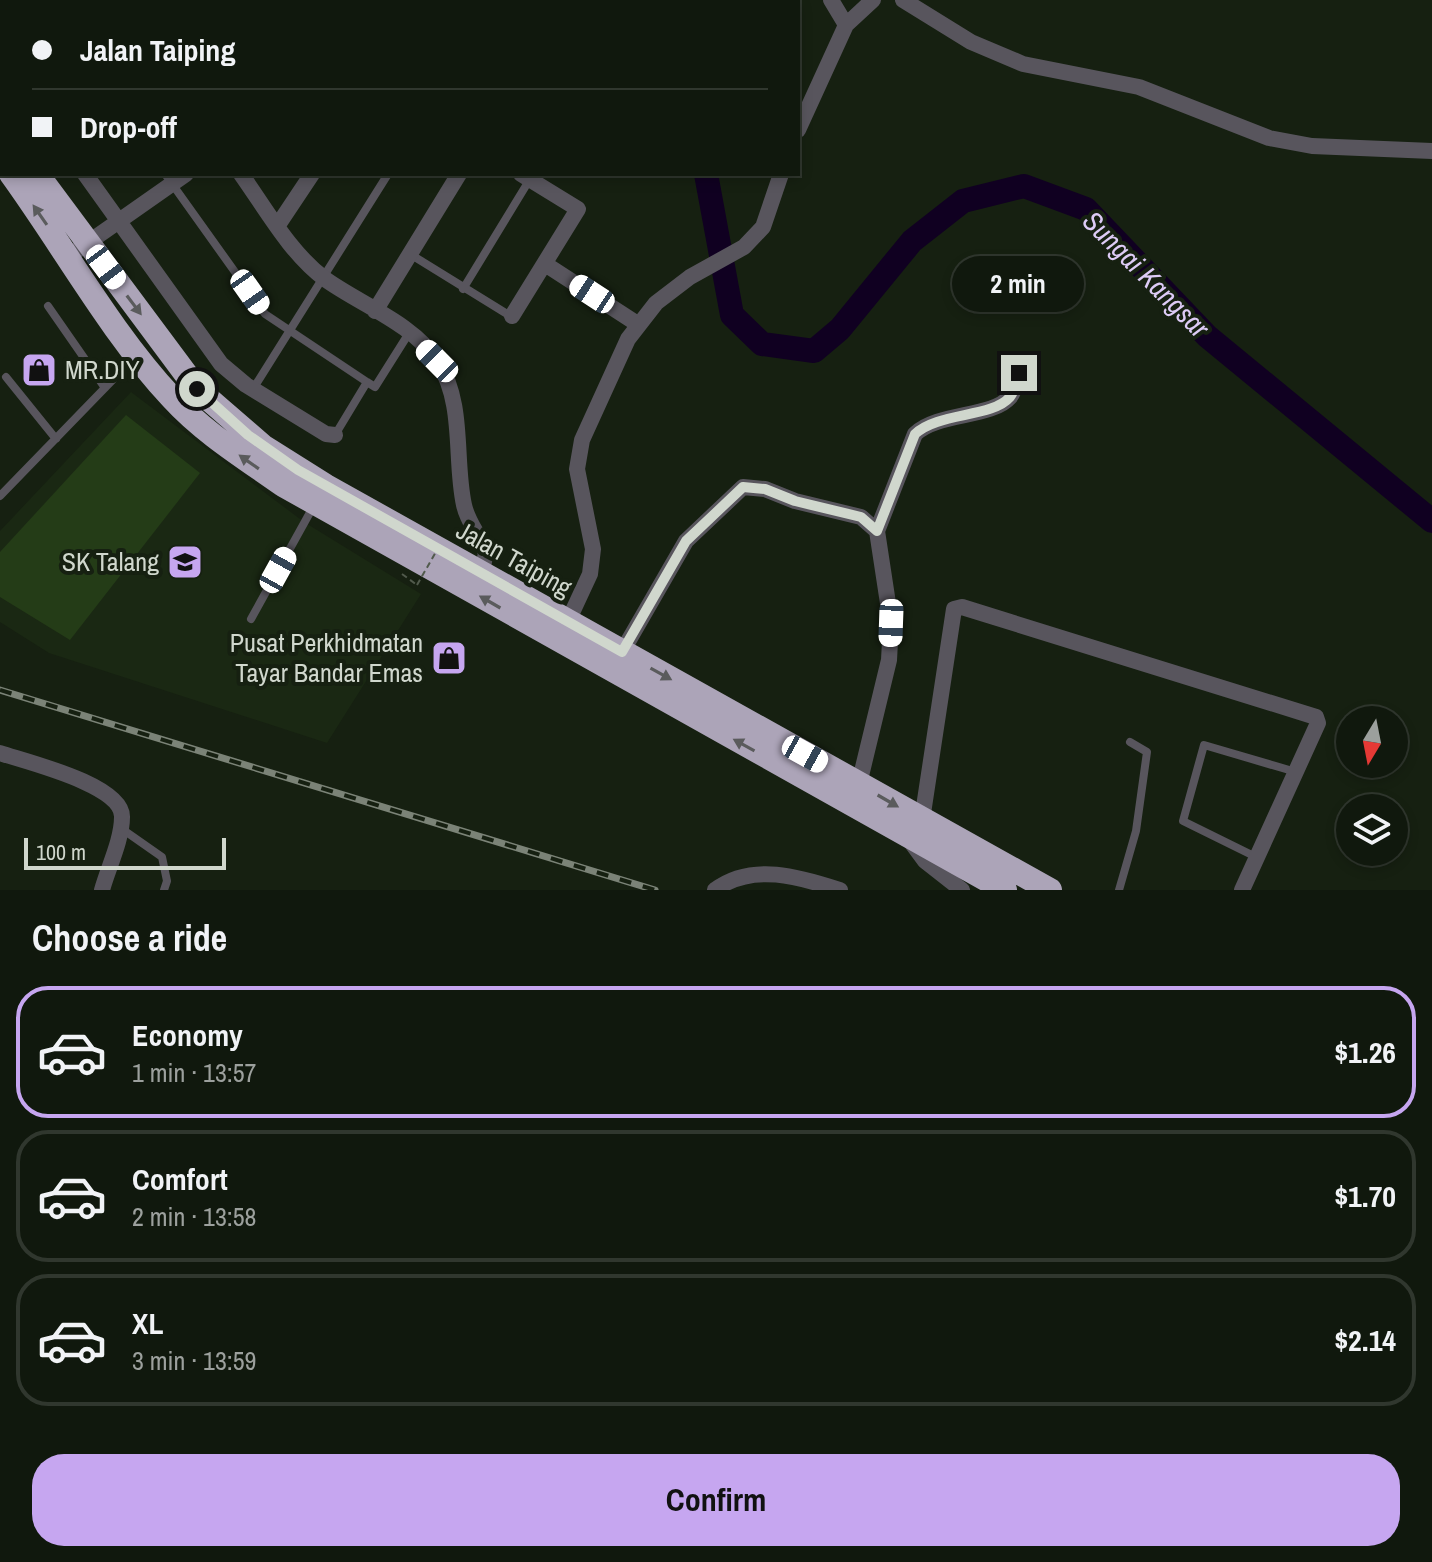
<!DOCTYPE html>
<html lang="en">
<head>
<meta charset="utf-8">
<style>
	:root { --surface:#10180d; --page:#1e251b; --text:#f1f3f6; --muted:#9ca09d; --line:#30372e; --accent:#c6a6f0 }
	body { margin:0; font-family:"Archivo Narrow",sans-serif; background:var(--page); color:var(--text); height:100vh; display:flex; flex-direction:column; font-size:30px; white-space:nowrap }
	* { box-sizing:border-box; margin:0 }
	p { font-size:26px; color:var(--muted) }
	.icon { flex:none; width:44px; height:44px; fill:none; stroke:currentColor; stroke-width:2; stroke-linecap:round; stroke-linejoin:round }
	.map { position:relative; height:890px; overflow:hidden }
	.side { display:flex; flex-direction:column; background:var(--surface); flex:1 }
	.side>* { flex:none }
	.banner { position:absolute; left:0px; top:0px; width:800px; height:176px; box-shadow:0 4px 12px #0003,0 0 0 2px var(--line); display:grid; align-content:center; height:176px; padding:0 32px; background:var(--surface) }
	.needle { width:52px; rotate:190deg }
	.fabs { position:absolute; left:1336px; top:706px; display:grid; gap:16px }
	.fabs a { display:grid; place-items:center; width:72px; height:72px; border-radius:50%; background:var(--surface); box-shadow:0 4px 12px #0003,0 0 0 2px var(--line); font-size:40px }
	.scale { position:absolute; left:24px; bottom:20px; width:202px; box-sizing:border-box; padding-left:8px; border:4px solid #d0d7cd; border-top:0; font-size:22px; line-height:28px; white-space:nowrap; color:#d0d7cd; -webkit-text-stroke:6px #162011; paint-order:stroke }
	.end { position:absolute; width:36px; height:36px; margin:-18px; border:10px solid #d0d7cd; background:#111; box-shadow:0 0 0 4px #111 }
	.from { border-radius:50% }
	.bubble { position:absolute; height:56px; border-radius:28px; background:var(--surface); box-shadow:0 4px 12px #0003,0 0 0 2px var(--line); font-size:26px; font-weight:700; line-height:56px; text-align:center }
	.car { position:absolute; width:24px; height:48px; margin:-24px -12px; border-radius:10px; box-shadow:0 0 6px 2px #0007; background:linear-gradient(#fff 24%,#345 0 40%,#fff 0 76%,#345 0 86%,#fff 0) }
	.banner b { display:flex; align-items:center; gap:28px; height:76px; font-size:30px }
	.banner b+b { border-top:2px solid var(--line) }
	.banner i { width:20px; height:20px; background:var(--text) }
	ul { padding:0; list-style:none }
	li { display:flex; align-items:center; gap:24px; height:132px; margin:0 16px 12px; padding:0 16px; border:4px solid var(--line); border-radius:32px }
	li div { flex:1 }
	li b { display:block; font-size:30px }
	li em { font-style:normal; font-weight:700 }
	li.selected { border-color:var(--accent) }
	li>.icon { width:72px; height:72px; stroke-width:1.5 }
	h2 { padding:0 32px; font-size:36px; line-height:96px }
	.button { display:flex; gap:16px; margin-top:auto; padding:16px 32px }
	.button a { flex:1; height:92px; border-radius:32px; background:var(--accent); color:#111; font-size:32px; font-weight:700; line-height:92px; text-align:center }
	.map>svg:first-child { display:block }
	.built { fill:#1a2813 }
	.green { fill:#243c17 }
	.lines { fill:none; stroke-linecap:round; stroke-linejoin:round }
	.river { stroke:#100021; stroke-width:24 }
	.path { stroke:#515a4c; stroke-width:2; stroke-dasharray:6 4; stroke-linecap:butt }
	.lane { stroke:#58555d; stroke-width:8 }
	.street { stroke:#58555d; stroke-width:16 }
	.highway { stroke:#aca4b8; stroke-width:24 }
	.rail-casing { stroke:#7b8377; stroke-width:7 }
	.rail { stroke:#162011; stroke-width:4; stroke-dasharray:12; stroke-linecap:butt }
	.path-bridge { stroke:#515a4c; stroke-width:2; stroke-dasharray:6 4; stroke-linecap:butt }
	.oneway { fill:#5a5b5c }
	.route { stroke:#d0d7cd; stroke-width:10 }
	.labels { text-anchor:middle; stroke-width:8; stroke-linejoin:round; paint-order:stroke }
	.poi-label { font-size:26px; fill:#d0d7cd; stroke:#162011; text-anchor:end }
	.street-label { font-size:26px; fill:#d0d7cd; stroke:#162011 }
	.water-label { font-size:28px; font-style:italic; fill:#ddcbf6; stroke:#162011 }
</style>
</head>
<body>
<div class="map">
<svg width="1432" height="890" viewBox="0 0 1432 890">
	<rect width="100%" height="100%" fill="#162011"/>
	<path class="built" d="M 131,392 L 304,522 L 421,594 L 327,743 L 49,653 L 0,622 L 0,531 Z"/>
	<path class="green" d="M 126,415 L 200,473 L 70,640 L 0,597 L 0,552 Z"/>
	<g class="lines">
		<path class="river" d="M 329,0 L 356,2
			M 648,0 L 650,2
			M 387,2 L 398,0
			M 706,174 L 732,315 L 762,344 L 814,351 L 840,329 L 912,241 L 963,201 L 1024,186 L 1086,209 L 1207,336 L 1432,521"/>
		<path class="path" d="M 402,574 L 417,585"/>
		<path class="lane" d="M 71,2 L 73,0
			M 165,174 L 265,314 L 367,382 L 375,387 L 409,333
			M 410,254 L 512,317
			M 463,289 L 530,179
			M 48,306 L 105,388
			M 6,377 L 56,439
			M 253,389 L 388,174
			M 335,435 L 367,382
			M 0,496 L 133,359
			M 251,619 L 313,507
			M 122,829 L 162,857 L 167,881 L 164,890
			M 1256,857 L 1183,821 L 1204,745 L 1296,772
			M 1119,890 L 1136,831 L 1147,752 L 1130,742"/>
		<path class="street" d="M 118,0 L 119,2
			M 903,0 L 971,42 L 1023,64 L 1139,87 L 1269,138 L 1312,146 L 1432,151
			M 162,2 L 164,0
			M 846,25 L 873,0
			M 798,130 L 846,25 L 831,0
			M 85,174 L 221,364 L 246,385 L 326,434 L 335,435
			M 241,174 C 266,209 290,253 325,279 C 361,305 413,323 438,362 C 465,404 454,459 464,505 C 468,524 481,536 486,554 L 481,573
			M 278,225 L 312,174
			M 69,256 L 186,174
			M 545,264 L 639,325
			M 375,311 L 459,174
			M 512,316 L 578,209 L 521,174
			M 877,531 L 915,434 C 938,412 992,418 1010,397 C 1015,391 1017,381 1019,373
			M 564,630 L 590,574 L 593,549 L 577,469 L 582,440 L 628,339 L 656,303 L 690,277 L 744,247 L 763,227 L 781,174
			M 622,652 L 686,541 L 743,487 L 765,489 L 795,501 L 861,517 L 877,531 L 891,623 L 889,660 L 859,784
			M 0,753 C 27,762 123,785 122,817 C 122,840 108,868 102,890
			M 922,820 L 954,609 L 962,607 L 1316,717 L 1318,723 L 1242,890
			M 911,842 L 925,861 L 962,890
			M 715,890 C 752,862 800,877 840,890"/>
		<path class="highway" d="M 0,123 L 2,126
			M 11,174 C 64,247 111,333 172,398 C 204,433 245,458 283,485 L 1005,890
			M 37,174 L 197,389 L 264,447 L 326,486 L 1050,890"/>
		<defs>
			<path id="rail" d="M 0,690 L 655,890"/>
		</defs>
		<use href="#rail" class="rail-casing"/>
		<use href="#rail" class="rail"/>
		<path class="path-bridge" d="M 417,585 L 441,543"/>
	</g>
	<defs><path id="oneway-solid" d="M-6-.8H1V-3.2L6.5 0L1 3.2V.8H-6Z" transform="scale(2)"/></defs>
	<g class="oneway">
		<use href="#oneway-solid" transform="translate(40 215) rotate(-125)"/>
		<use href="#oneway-solid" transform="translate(134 305) rotate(53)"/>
		<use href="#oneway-solid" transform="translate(249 462) rotate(-145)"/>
		<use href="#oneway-solid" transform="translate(490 602) rotate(-150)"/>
		<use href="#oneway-solid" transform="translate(661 674) rotate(29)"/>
		<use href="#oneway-solid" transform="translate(744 745) rotate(-151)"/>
		<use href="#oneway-solid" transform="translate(888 801) rotate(30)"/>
	</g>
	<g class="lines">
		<path class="route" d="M 197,389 L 248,435 L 298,470 L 622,652 L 686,541 L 743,487 L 765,489 L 795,501 L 861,517 L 877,531 L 915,434 C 938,412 992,418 1010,397 C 1015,391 1017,381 1019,373"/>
	</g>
	<defs>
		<symbol id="shop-square" viewBox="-11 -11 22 22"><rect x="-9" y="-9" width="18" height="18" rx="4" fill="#c6a6f0" stroke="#162011"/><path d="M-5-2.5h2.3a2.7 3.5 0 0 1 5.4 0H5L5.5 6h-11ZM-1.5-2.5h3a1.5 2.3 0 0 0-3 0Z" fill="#111"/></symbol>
		<symbol id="school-square" viewBox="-11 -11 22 22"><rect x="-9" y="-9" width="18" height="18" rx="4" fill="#c6a6f0" stroke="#162011"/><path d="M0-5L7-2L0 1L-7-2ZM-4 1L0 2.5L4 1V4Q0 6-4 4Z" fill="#111"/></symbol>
	</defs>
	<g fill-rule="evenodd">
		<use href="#shop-square" x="19" y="350" width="40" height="40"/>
		<use href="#school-square" x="165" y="542" width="40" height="40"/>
		<use href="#shop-square" x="429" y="638" width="40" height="40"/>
	</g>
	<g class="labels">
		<g class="poi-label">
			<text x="65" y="379" text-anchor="start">MR.DIY</text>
			<text x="159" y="571">SK Talang</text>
			<text x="423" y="652">Pusat Perkhidmatan<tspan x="423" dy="30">Tayar Bandar Emas</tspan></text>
		</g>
		<g class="street-label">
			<text transform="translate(514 559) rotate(29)" y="9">Jalan Taiping</text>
		</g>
		<g class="water-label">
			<text transform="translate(1146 274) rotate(45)" y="10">Sungai Kangsar</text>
		</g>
	</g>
</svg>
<div class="fabs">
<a><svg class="needle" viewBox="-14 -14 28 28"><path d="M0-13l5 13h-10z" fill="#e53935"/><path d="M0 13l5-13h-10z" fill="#9ca09d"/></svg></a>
<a><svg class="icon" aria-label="layers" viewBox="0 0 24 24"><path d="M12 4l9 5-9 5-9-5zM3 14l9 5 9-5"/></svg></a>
</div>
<div class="scale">100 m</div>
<i class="end from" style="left:197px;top:389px"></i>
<i class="end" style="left:1019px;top:373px"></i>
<div class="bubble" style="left:952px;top:256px;width:132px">2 min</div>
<i class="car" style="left:106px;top:267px;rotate:143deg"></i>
<i class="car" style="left:250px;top:292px;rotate:145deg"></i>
<i class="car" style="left:592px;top:294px;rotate:303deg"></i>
<i class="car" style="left:437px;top:361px;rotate:315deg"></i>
<i class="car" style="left:278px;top:570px;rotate:29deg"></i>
<i class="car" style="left:891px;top:623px;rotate:182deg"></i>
<i class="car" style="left:805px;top:754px;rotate:119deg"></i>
<div class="banner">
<b><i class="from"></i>Jalan Taiping</b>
<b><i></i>Drop-off</b>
</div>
</div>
<section class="side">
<h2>Choose a ride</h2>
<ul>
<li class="selected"><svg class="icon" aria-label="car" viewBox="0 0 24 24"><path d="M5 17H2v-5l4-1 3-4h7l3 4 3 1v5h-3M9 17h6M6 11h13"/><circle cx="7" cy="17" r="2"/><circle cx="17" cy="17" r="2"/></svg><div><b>Economy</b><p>1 min · 13:57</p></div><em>$1.26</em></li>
<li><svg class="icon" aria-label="car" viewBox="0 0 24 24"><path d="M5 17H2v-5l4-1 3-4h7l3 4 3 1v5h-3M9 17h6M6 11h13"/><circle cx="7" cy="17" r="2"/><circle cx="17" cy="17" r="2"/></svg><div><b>Comfort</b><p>2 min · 13:58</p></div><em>$1.70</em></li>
<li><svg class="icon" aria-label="car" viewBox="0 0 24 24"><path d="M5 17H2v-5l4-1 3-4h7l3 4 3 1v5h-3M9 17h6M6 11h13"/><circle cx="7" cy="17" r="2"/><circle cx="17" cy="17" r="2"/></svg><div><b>XL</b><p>3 min · 13:59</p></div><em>$2.14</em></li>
</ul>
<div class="button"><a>Confirm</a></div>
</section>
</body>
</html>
